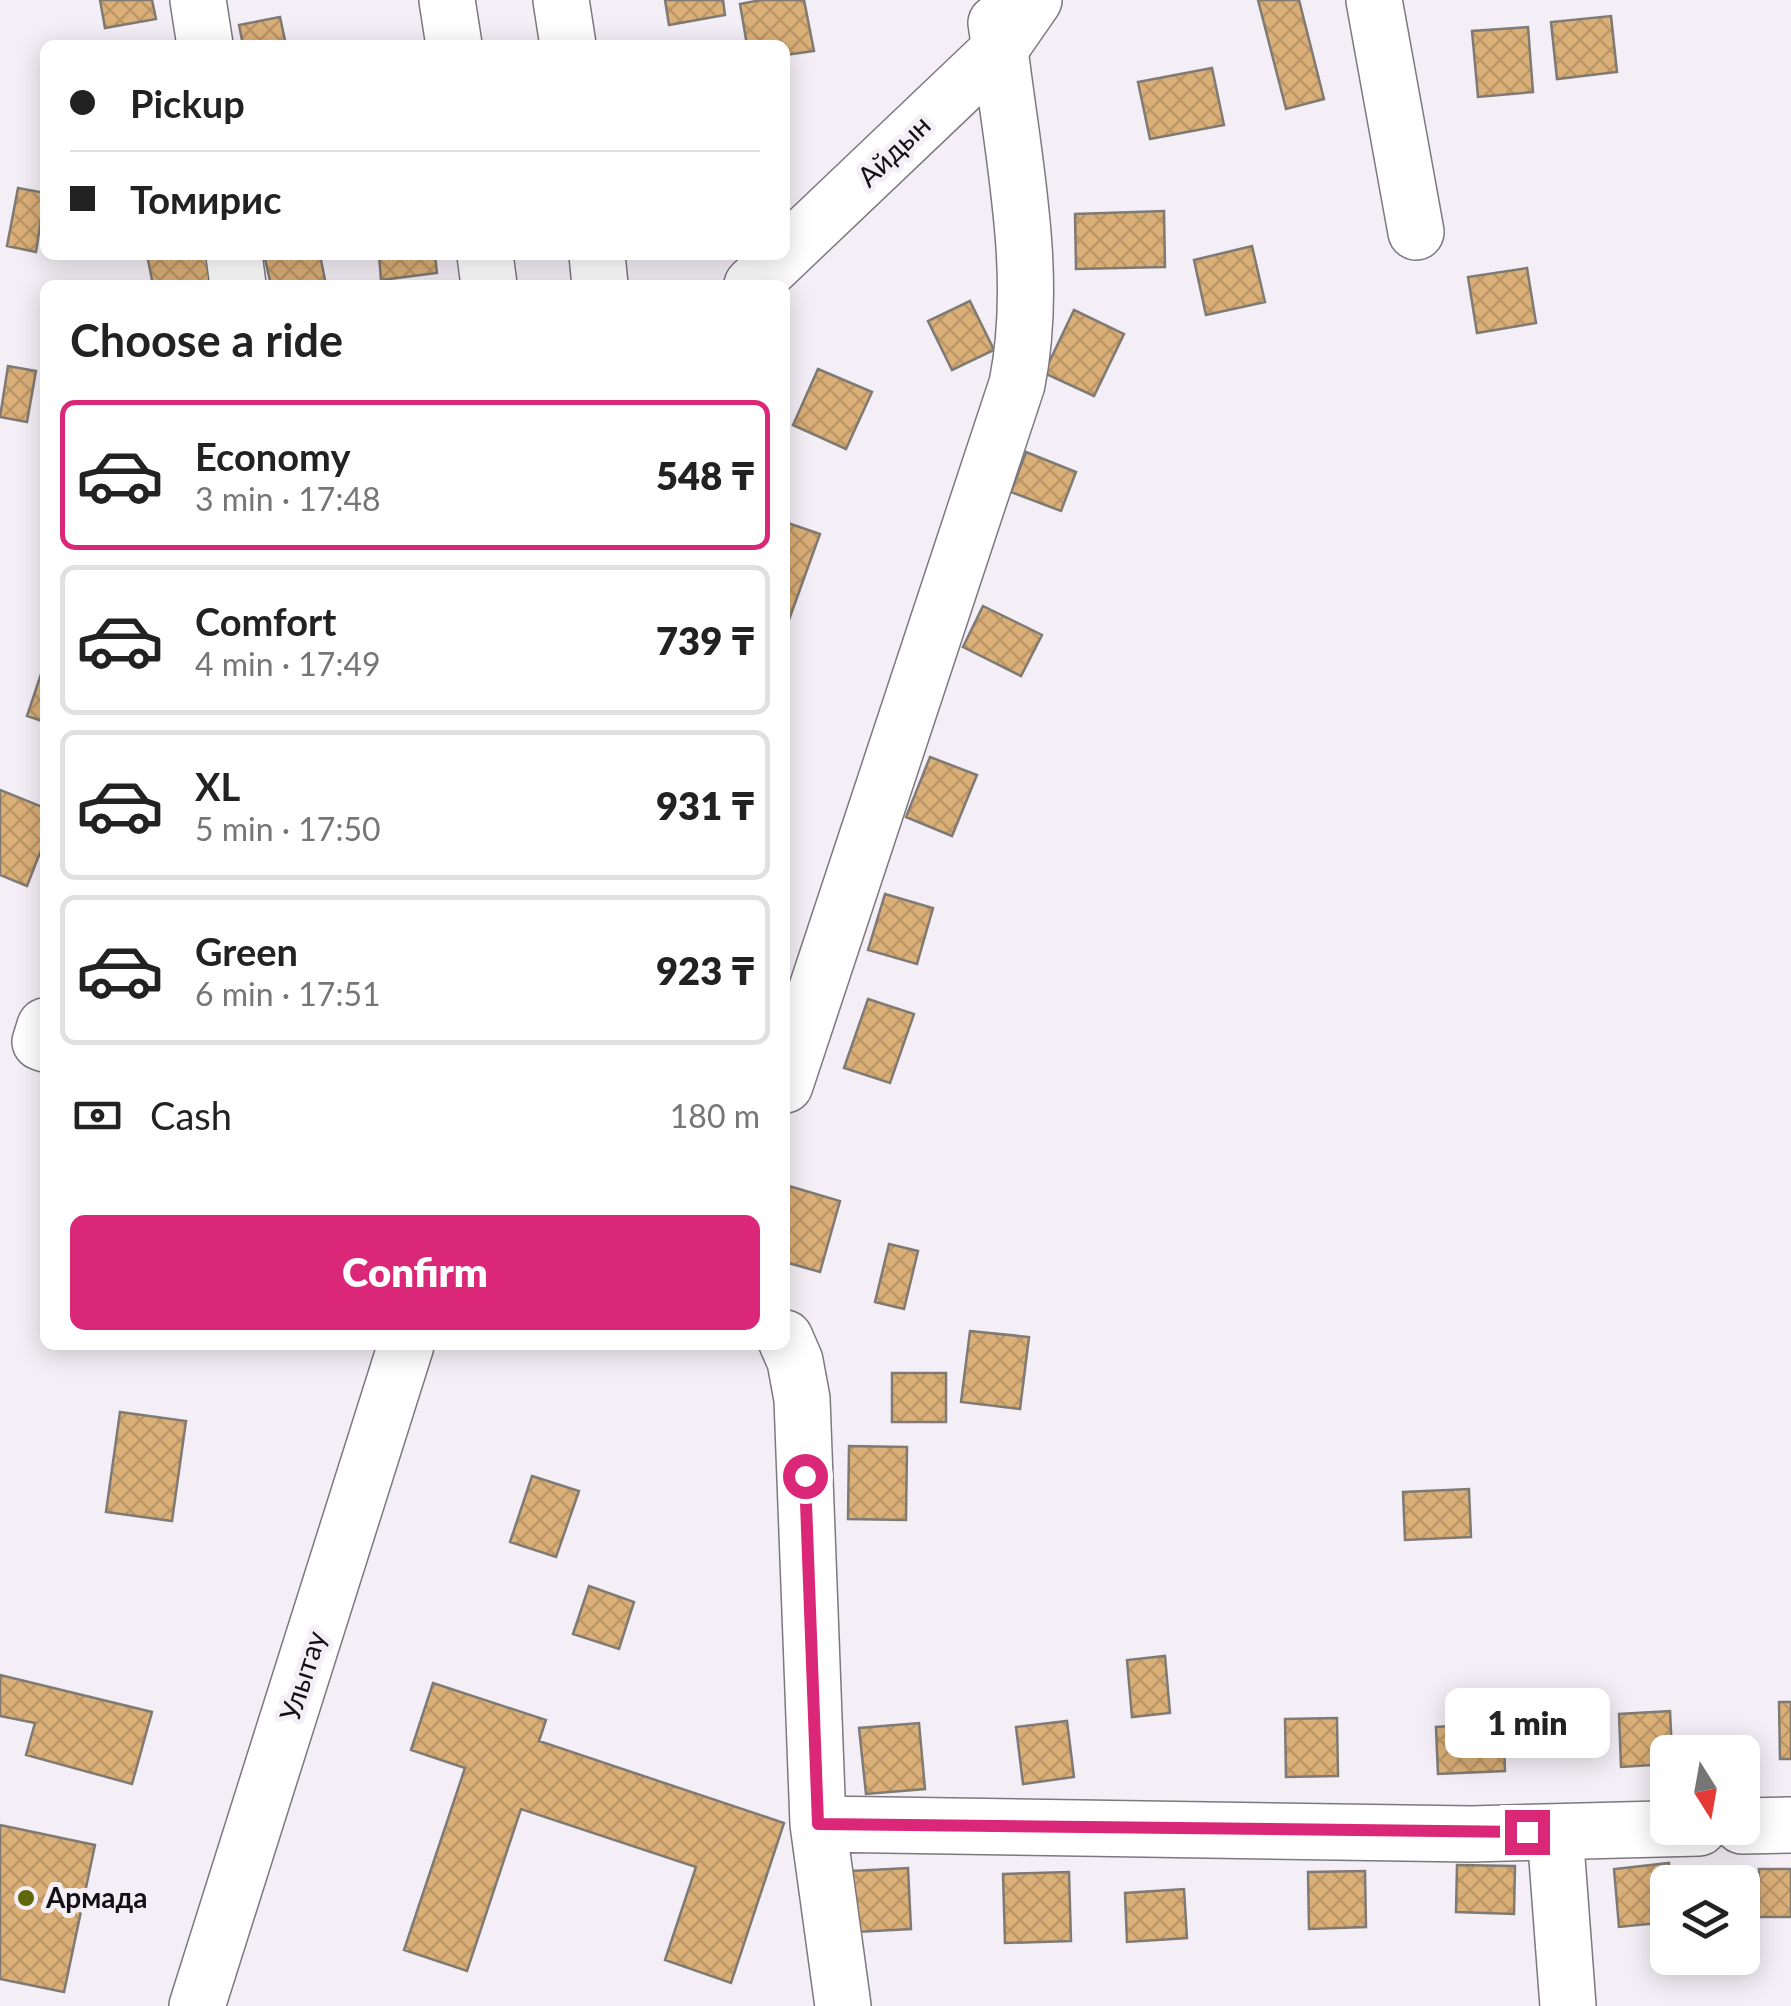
<!DOCTYPE html>
<html lang="en">
<head>
<meta charset="utf-8">
<style>
	:root { --surface:#fff; --page:#f2f2f2; --text:#222; --muted:#767676; --line:#e0e0e0; --accent:#db2777 }
	body { margin:0; font-family:Lato,sans-serif; background:var(--page); color:var(--text); height:100vh; display:flex; flex-direction:column; font-size:38px; white-space:nowrap }
	* { box-sizing:border-box; margin:0 }
	p { font-size:32px; color:var(--muted) }
	.icon { flex:none; width:55px; height:55px; fill:none; stroke:currentColor; stroke-width:2; stroke-linecap:round; stroke-linejoin:round }
	.map { position:relative; flex:1; overflow:hidden }
	.side { position:absolute; left:40px; top:280px; width:750px; height:1070px; display:flex; flex-direction:column; background:var(--surface); border-radius:15px; box-shadow:0 5px 25px #0003 }
	.side>* { flex:none }
	.guide { position:absolute; left:40px; top:40px; width:750px; height:220px; border-radius:15px; box-shadow:0 5px 25px #0003; display:grid; align-content:center; height:220px; padding:0 30px; background:var(--surface) }
	.needle { width:65px; rotate:169deg }
	.fabs { position:absolute; left:1650px; top:1735px; display:grid; gap:20px }
	.fabs a { display:grid; place-items:center; width:110px; height:110px; border-radius:15px; background:var(--surface); box-shadow:0 5px 25px #0003; font-size:50px }
	.end { position:absolute; width:45px; height:45px; margin:-22px; border:12px solid #db2777; background:#fff; box-shadow:0 0 0 5px #fff }
	.from { border-radius:50% }
	.bubble { position:absolute; height:70px; border-radius:15px; background:var(--surface); box-shadow:0 5px 25px #0003; font-size:32px; font-weight:800; line-height:70px; text-align:center }
	.guide b { display:flex; align-items:center; gap:35px; height:95px; font-size:38px }
	.guide b+b { border-top:2px solid var(--line) }
	.guide i { width:25px; height:25px; background:var(--text) }
	ul { padding:0; list-style:none }
	li { display:flex; align-items:center; gap:30px; height:150px; margin:0 20px 15px; padding:0 10px; border:5px solid var(--line); border-radius:15px }
	li div { flex:1 }
	li b { display:block; font-size:38px }
	li em { font-style:normal; font-weight:800 }
	li.active { border-color:var(--accent) }
	li>.icon { width:90px; height:90px; stroke-width:1.5 }
	h2 { padding:0 30px; font-size:45px; line-height:120px }
	.pay { display:flex; align-items:center; gap:25px; height:110px; padding:0 30px; font-size:38px }
	.pay p { margin-inline-start:auto }
	.cta { display:flex; gap:20px; margin-top:auto; padding:20px 30px }
	.cta a { flex:1; height:115px; border-radius:15px; background:var(--accent); color:#fff; font-size:40px; font-weight:800; line-height:115px; text-align:center }
	.map>svg:first-child { display:block }
	.building { fill:url(#building-cross-hatch); stroke:#7f7a74; stroke-width:2.5 }
	.lines { fill:none; stroke-linecap:round; stroke-linejoin:round }
	.minor-casing { stroke:#7d787f; stroke-width:58 }
	.minor { stroke:#fff; stroke-width:55 }
	.route { stroke:#db2777; stroke-width:12 }
	.poi-dot { fill:#5e670a; stroke:#f4eff6; stroke-width:4 }
	.labels { text-anchor:middle; stroke-width:10; stroke-linejoin:round; paint-order:stroke }
	.street-label { font-size:28px; fill:#131113; stroke:#f4eff6 }
	.poi-label { font-size:28px; font-weight:bold; fill:#131113; stroke:#f4eff6; text-anchor:start }
</style>
</head>
<body>
<div class="map">
<svg width="1791" height="2006" viewBox="0 0 1791 2006">
	<defs>
		<pattern id="building-cross-hatch" width="8" height="8" patternUnits="userSpaceOnUse" patternTransform="scale(2.5)"><rect width="8" height="8" fill="#dbaf78"/><path d="M0 0l8 8M0 8l8-8" fill="none" stroke="#bb9667"/></pattern>
	</defs>
	<rect width="100%" height="100%" fill="#f4eff6"/>
	<path class="building" d="M 100,0 L 152,0 L 156,19 L 105,28 Z
		M 665,0 L 723,0 L 725,15 L 669,25 Z
		M 761,0 L 804,0 L 814,51 L 785,55 L 785,45 L 747,45 L 740,4 Z
		M 1258,0 L 1299,0 L 1324,99 L 1286,109 Z
		M 1611,16 L 1617,72 L 1557,79 L 1551,22 Z
		M 280,17 L 286,45 L 243,45 L 239,25 Z
		M 1528,27 L 1533,92 L 1478,97 L 1472,31 Z
		M 1212,68 L 1224,125 L 1150,139 L 1138,82 Z
		M 18,188 L 45,193 L 36,252 L 7,246 Z
		M 1164,211 L 1165,267 L 1076,269 L 1075,214 Z
		M 1252,246 L 1265,302 L 1206,315 L 1194,260 Z
		M 147,255 L 212,255 L 218,282 L 153,285 Z
		M 264,255 L 320,255 L 326,285 L 271,285 Z
		M 379,255 L 435,255 L 437,273 L 381,280 Z
		M 1527,268 L 1536,323 L 1477,333 L 1468,277 Z
		M 970,301 L 994,350 L 952,370 L 928,321 Z
		M 1074,310 L 1124,334 L 1094,396 L 1044,373 Z
		M 8,366 L 36,371 L 27,422 L 0,417 Z
		M 818,369 L 872,392 L 846,449 L 793,425 Z
		M 1026,452 L 1076,472 L 1061,511 L 1011,492 Z
		M 785,522 L 820,534 L 786,628 L 785,628 Z
		M 983,606 L 1042,635 L 1021,676 L 963,647 Z
		M 43,668 L 45,668 L 45,722 L 27,716 Z
		M 930,757 L 977,775 L 952,836 L 906,817 Z
		M 0,790 L 45,808 L 45,840 L 27,886 L 0,875 Z
		M 885,894 L 933,908 L 917,964 L 868,950 Z
		M 868,999 L 914,1014 L 890,1083 L 844,1068 Z
		M 789,1186 L 840,1201 L 820,1272 L 785,1262 Z
		M 889,1244 L 918,1251 L 904,1309 L 875,1302 Z
		M 970,1331 L 1029,1337 L 1020,1409 L 961,1402 Z
		M 892,1373 L 946,1373 L 946,1422 L 892,1422 Z
		M 120,1412 L 186,1421 L 172,1521 L 106,1512 Z
		M 849,1446 L 907,1447 L 906,1520 L 848,1519 Z
		M 532,1476 L 579,1491 L 556,1557 L 510,1542 Z
		M 1469,1489 L 1471,1537 L 1405,1540 L 1403,1492 Z
		M 589,1586 L 634,1602 L 619,1649 L 573,1634 Z
		M 1165,1656 L 1170,1713 L 1132,1717 L 1127,1660 Z
		M 0,1675 L 152,1712 L 132,1784 L 26,1755 L 35,1723 L 0,1716 Z
		M 433,1683 L 546,1720 L 539,1741 L 784,1823 L 731,1983 L 665,1960 L 696,1867 L 521,1809 L 467,1971 L 404,1950 L 465,1768 L 411,1750 Z
		M 1779,1702 L 1791,1702 L 1791,1759 L 1780,1759 Z
		M 1670,1711 L 1672,1752 L 1668,1752 L 1668,1764 L 1621,1767 L 1619,1714 Z
		M 1337,1718 L 1338,1776 L 1286,1777 L 1285,1719 Z
		M 1067,1721 L 1074,1777 L 1023,1784 L 1016,1727 Z
		M 919,1723 L 925,1789 L 866,1794 L 859,1728 Z
		M 1503,1723 L 1505,1771 L 1438,1774 L 1436,1727 Z
		M 0,1825 L 95,1845 L 64,1992 L 0,1979 Z
		M 1669,1863 L 1668,1922 L 1619,1927 L 1614,1869 Z
		M 1457,1865 L 1515,1866 L 1514,1914 L 1456,1912 Z
		M 908,1868 L 911,1929 L 856,1932 L 852,1871 Z
		M 1759,1869 L 1791,1869 L 1791,1917 L 1759,1917 Z
		M 1365,1871 L 1366,1927 L 1309,1929 L 1308,1872 Z
		M 1069,1872 L 1071,1941 L 1005,1943 L 1003,1874 Z
		M 1184,1889 L 1187,1938 L 1127,1942 L 1125,1893 Z"/>
	<g class="lines">
		<defs>
			<path id="minor" d="M 198,0 L 205,45
				M 447,0 L 454,45
				M 561,0 L 568,45
				M 1374,0 L 1416,232
				M 234,255 L 238,285
				M 485,255 L 489,285
				M 597,255 L 600,285
				M 752,285 L 1000,49 L 996,23
				M 45,1026 L 40,1042 L 45,1044
				M 785,1085 L 1017,384 C 1039,275 1013,159 1000,49 L 1034,0
				M 785,1338 L 795,1361 L 802,1399 L 818,1824 L 843,2006
				M 818,1824 L 1471,1834 L 1699,1828
				M 1742,1826 L 1791,1825
				M 1555,1832 L 1568,2006
				M 197,2006 L 406,1345"/>
		</defs>
		<use href="#minor" class="minor-casing"/>
		<use href="#minor" class="minor"/>
	</g>
	<g class="lines">
		<path class="route" d="M 805,1476 L 818,1824 L 1527,1832"/>
	</g>
	<circle class="poi-dot" cx="26" cy="1898" r="10"/>
	<g class="labels">
		<g class="street-label">
			<text transform="translate(894 151) rotate(-44)" y="10">Айдын</text>
			<text transform="translate(303 1676) rotate(-72)" y="10">Улытау</text>
		</g>
		<g class="poi-label">
			<text x="46" y="1908">Армада</text>
		</g>
	</g>
</svg>
<div class="fabs">
<a><svg class="needle" viewBox="-14 -14 28 28"><path d="M0-13l5 13h-10z" fill="#e53935"/><path d="M0 13l5-13h-10z" fill="#767676"/></svg></a>
<a><svg class="icon" aria-label="layers" viewBox="0 0 24 24"><path d="M12 4l9 5-9 5-9-5zM3 14l9 5 9-5"/></svg></a>
</div>
<i class="end from" style="left:805px;top:1476px"></i>
<i class="end" style="left:1527px;top:1832px"></i>
<div class="bubble" style="left:1445px;top:1688px;width:165px">1 min</div>
<div class="guide">
<b><i class="from"></i>Pickup</b>
<b><i></i>Томирис</b>
</div>
<section class="side">
<h2>Choose a ride</h2>
<ul>
<li class="active"><svg class="icon" aria-label="car" viewBox="0 0 24 24"><path d="M5 17H2v-5l4-1 3-4h7l3 4 3 1v5h-3M9 17h6M6 11h13"/><circle cx="7" cy="17" r="2"/><circle cx="17" cy="17" r="2"/></svg><div><b>Economy</b><p>3 min · 17:48</p></div><em>548 ₸</em></li>
<li><svg class="icon" aria-label="car" viewBox="0 0 24 24"><path d="M5 17H2v-5l4-1 3-4h7l3 4 3 1v5h-3M9 17h6M6 11h13"/><circle cx="7" cy="17" r="2"/><circle cx="17" cy="17" r="2"/></svg><div><b>Comfort</b><p>4 min · 17:49</p></div><em>739 ₸</em></li>
<li><svg class="icon" aria-label="car" viewBox="0 0 24 24"><path d="M5 17H2v-5l4-1 3-4h7l3 4 3 1v5h-3M9 17h6M6 11h13"/><circle cx="7" cy="17" r="2"/><circle cx="17" cy="17" r="2"/></svg><div><b>XL</b><p>5 min · 17:50</p></div><em>931 ₸</em></li>
<li><svg class="icon" aria-label="car" viewBox="0 0 24 24"><path d="M5 17H2v-5l4-1 3-4h7l3 4 3 1v5h-3M9 17h6M6 11h13"/><circle cx="7" cy="17" r="2"/><circle cx="17" cy="17" r="2"/></svg><div><b>Green</b><p>6 min · 17:51</p></div><em>923 ₸</em></li>
</ul>
<div class="pay"><svg class="icon" aria-label="cash" viewBox="0 0 24 24"><path d="M3 7h18v10H3z"/><circle cx="12" cy="12" r="2"/></svg>Cash<p>180 m</p></div>
<div class="cta"><a>Confirm</a></div>
</section>
</div>
</body>
</html>
